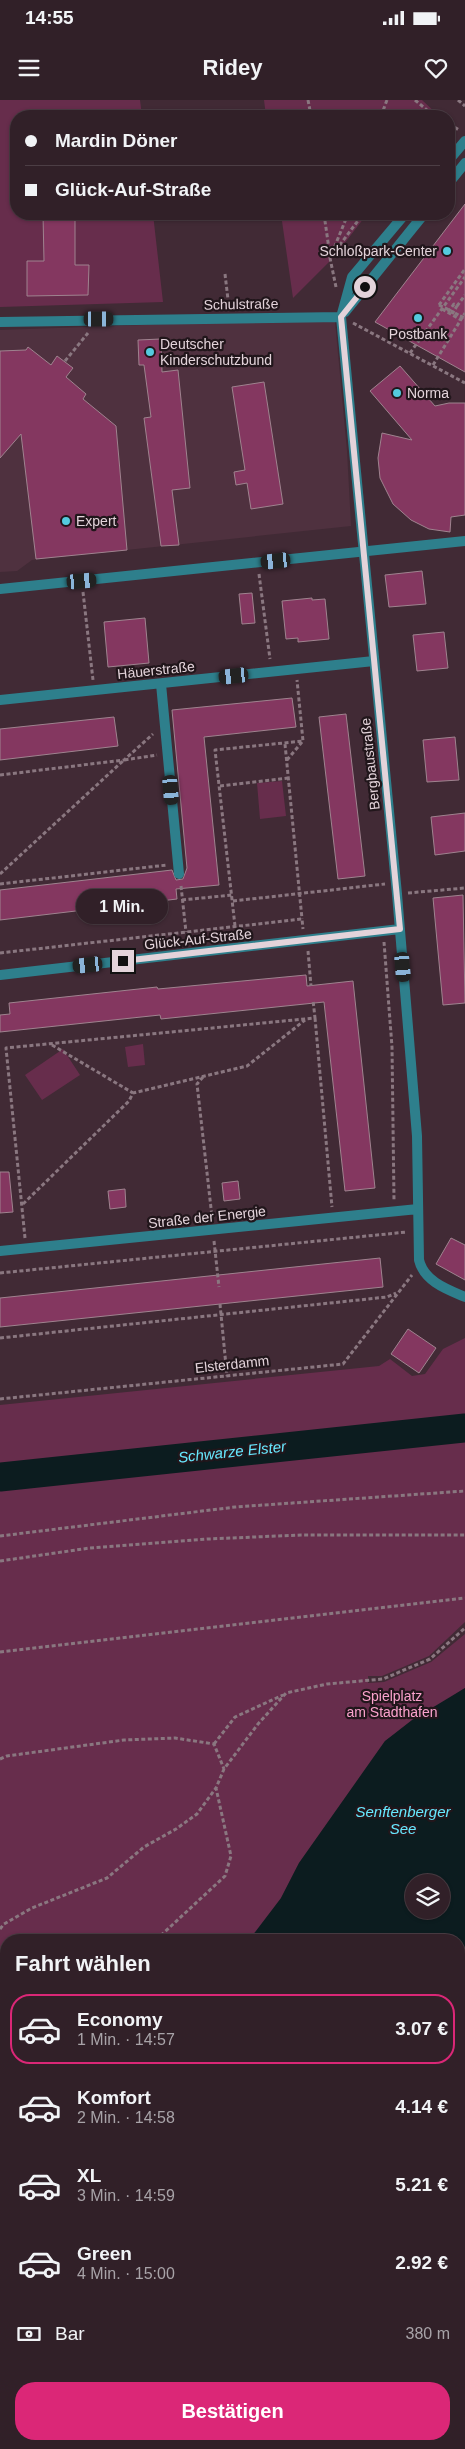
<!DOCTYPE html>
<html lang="de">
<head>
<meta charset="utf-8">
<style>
	:root { --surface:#312028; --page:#3d2d34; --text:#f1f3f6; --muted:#a8a3a8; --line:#4c3e45; --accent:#db2777 }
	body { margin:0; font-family:Helvetica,sans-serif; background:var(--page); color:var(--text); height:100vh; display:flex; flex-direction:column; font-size:19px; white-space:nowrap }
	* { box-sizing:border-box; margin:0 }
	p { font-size:16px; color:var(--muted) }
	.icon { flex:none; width:28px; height:28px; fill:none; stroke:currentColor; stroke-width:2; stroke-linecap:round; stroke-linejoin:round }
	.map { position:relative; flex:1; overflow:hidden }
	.sheet { position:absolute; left:0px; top:1834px; width:465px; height:516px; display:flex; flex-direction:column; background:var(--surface); border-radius:20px 20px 0 0; box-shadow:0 1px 4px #0004,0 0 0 1px var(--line) }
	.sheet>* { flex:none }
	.banner { position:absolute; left:10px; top:10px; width:445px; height:110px; border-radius:20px; box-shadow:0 1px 4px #0004,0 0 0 1px var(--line); display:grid; align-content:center; height:110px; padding:0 15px; background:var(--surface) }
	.buttons { position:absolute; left:405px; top:1774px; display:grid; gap:10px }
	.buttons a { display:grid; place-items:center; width:45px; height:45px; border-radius:50%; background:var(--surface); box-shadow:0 1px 4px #0004,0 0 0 1px var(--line); font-size:25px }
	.end { position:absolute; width:22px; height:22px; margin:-11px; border:6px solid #e3d3da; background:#111; box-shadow:0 0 0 2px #111 }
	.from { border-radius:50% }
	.bubble { position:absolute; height:35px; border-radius:18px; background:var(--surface); box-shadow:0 1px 4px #0004,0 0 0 1px var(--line); font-size:16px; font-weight:800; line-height:35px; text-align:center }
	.car { position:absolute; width:15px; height:30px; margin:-15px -8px; border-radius:6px; box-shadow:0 0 4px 1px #0007; background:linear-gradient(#222 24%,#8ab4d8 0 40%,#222 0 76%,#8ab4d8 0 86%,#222 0) }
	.banner b { display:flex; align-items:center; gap:18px; height:48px; font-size:19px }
	.banner b+b { border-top:1px solid var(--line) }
	.banner i { width:12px; height:12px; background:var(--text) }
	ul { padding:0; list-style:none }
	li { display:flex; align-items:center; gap:15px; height:70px; margin:0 10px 8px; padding:0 5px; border:2px solid transparent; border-radius:20px }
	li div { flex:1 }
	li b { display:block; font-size:19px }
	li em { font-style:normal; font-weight:800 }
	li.selected { border-color:var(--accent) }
	li>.icon { width:45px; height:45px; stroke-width:1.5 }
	h2 { padding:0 15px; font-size:22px; line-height:60px }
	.pay { display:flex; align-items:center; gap:12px; height:55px; padding:0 15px; font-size:19px }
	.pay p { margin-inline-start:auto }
	.button { display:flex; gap:10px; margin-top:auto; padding:10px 15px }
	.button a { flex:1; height:58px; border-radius:20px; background:var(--accent); color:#fff; font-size:20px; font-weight:800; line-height:58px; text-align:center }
	.status { display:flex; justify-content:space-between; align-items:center; height:35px; padding:0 25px; background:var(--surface); direction:ltr }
	.status svg { height:14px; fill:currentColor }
	header { display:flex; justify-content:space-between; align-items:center; height:65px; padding:0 15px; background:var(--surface); font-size:22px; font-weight:800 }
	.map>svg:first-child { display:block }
	.built { fill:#4f313f }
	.green { fill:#672d4c }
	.water { fill:#0c1c1f; fill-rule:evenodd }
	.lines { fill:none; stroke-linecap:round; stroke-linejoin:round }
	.river { stroke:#0c1c1f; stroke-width:29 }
	.ferry { stroke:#67e8fe; stroke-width:1; stroke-dasharray:6 5; stroke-linecap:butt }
	.building { fill:#843760; stroke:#9f838f }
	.path { stroke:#8a7780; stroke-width:3; stroke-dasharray:4 2.5; stroke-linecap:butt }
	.minor { stroke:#2e7f8c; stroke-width:10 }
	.tertiary { stroke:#2e7f8c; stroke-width:10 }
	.path-bridge { stroke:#8a7780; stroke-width:3; stroke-dasharray:4 2.5; stroke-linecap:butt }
	.route { stroke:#e3d3da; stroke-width:6 }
	.poi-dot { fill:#54cade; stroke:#21161b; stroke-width:2 }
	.labels { text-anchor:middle; stroke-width:4.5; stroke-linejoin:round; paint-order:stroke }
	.poi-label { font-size:14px; fill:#e3d3da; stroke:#21161b; text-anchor:start }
	.street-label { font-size:14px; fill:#e3d3da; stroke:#21161b }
	.park-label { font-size:14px; fill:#fba2cd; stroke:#21161b }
	.water-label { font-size:15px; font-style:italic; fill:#67e8fe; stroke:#21161b }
</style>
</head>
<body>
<div class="status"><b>14:55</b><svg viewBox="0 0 49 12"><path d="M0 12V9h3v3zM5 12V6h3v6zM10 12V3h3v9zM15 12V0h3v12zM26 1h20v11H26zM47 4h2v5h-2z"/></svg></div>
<header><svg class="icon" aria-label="menu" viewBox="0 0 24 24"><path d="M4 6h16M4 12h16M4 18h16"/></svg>Ridey<svg class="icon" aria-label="heart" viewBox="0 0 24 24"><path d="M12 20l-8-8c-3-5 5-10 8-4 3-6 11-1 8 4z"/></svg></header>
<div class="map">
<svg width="465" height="2349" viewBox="0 0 465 2349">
	<rect width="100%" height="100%" fill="#412a35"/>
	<path class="built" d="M 335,221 L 347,351 L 351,426 L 32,460 L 17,471 L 0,472 L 0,230 L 202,223 Z"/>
	<path class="green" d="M 0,0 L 140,0 L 142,16 L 16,16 L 16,114 L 153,114 L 163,202 L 0,207 Z
		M 264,0 L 422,0 L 439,16 L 266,16 Z
		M 281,114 L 367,114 L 334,157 L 293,198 Z
		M 282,681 L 286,716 L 260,719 L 257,683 Z
		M 143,944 L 145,965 L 128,967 L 125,947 Z
		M 63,949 L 80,975 L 42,1000 L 25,975 Z
		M 465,1238 L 465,1522 L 429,1556 L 382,1576 L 368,1576 L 368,1583 L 384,1582 L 431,1562 L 465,1534 L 465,1588 L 385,1641 L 299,1763 L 281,1798 L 303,1840 L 6,1840 L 6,1976 L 5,1972 L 0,1972 L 0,1305 L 379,1266 L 390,1259 L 412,1276 L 425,1274 L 443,1249 Z"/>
	<path class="water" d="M 465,1588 L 465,2349 L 0,2349 L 0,1972 L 6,1972 L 6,2344 L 459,2344 L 459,1840 L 249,1840 L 281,1798 L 299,1763 L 385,1641 L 412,1620 ZM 414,1782 L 441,1782 L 441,1810 L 414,1810 Z"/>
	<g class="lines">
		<path class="river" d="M 0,1377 L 465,1328"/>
		<path class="ferry" d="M 459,2263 L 465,2257
			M 375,2349 L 380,2344"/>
	</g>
	<path class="building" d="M 465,104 L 465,272 L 375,222 Z
		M 43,114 L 75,117 L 75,165 L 89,165 L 88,195 L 27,196 L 27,161 L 44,161 Z
		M 161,239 L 162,272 L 178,270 L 190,388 L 172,390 L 179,445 L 161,446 L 144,318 L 151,317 L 144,265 L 139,265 L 138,240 Z
		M 28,247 L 51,265 L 57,256 L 73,268 L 66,277 L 86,294 L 83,299 L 116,326 L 127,450 L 36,459 L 21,334 L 0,358 L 0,251 L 26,250 Z
		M 400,266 L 435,306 L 449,303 L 465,303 L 465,415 L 451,417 L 450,432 L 429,429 L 411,420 L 393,404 L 380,378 L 378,358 L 382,333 L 412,340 L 370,291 Z
		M 264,282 L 283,404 L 251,409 L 247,383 L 236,385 L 234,372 L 245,370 L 232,287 Z
		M 422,471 L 426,504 L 389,507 L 385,475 Z
		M 252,493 L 255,523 L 242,524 L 239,494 Z
		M 312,498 L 312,500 L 325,499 L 329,539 L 298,542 L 298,538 L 286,539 L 282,501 Z
		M 145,518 L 149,563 L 108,567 L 104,522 Z
		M 444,532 L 448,568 L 417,571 L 413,535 Z
		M 292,598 L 296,627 L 204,637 L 219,785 L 176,789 L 177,799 L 0,820 L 0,790 L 172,770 L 176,780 L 183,779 L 187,768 L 172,610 Z
		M 346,614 L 365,776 L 338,779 L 319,617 Z
		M 114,617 L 118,646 L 0,660 L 0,629 Z
		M 455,637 L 459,680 L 427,682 L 423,640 Z
		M 465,713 L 465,751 L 435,755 L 431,717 Z
		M 463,795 L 465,903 L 443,905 L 433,798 Z
		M 306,875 L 307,886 L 353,881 L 375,1088 L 345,1091 L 324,902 L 161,919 L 160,915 L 0,932 L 0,915 L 10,914 L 9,903 L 157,887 L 158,889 Z
		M 0,1072 L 9,1072 L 13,1112 L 0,1113 Z
		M 238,1081 L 240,1099 L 224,1101 L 222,1083 Z
		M 125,1089 L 126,1107 L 110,1109 L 108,1091 Z
		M 451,1138 L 465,1145 L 465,1180 L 436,1164 Z
		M 380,1158 L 383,1187 L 0,1227 L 0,1198 Z
		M 408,1229 L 436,1248 L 419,1273 L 391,1254 Z"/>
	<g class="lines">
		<path class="path" d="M 308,0 L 311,16
			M 415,0 L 434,16
			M 458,0 L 465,6
			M 381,16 L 387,0
			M 449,24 L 459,30
			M 324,114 L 330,156
			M 332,153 L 348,114
			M 225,174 L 229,208
			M 336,187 L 330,158 L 363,114
			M 439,205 L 465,169
			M 457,206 L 465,195
			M 442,209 L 461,220
			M 448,212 L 454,204 L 457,206 L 452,214
			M 455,213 L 460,216
			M 353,223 L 465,283
			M 410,253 L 465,177
			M 65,261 L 88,233
			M 433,265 L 465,213
			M 259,474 L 270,559
			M 83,492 L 93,580
			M 285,644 L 302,819
			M 287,660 L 302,642
			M 0,675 L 124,660 L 153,634
			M 220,686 L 288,678
			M 0,774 L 124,660 L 157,655
			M 0,784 L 167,765
			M 181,786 L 186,832
			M 408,793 L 465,788
			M 182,800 L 232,795
			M 233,801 L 385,784
			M 235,826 L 215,650 L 303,641 L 297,580
			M 384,842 L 392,947 L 394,1100
			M 308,851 L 311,886
			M 0,853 L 302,819 L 303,829
			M 315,918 L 332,1107
			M 52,945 L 133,993
			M 203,977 L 197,984 L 212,1117
			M 23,1104 L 129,1001 L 133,993 L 247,966 L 305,920
			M 25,1138 L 6,948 L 315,918 L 313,900
			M 214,1141 L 219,1187
			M 0,1173 L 407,1132
			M 220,1204 L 227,1276
			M 0,1238 L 387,1197 L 396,1193
			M 0,1299 L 343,1264 L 412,1175
			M 0,1436 L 235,1407 L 465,1391
			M 0,1461 L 90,1448 L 208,1439 L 301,1435 L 465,1435
			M 0,1552 L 465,1498
			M 214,1644 L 235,1617 L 283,1595
			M 0,1659 L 7,1656 L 124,1640 L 175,1638 L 214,1644 L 224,1669
			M 0,1829 L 4,1824 L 32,1808 L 107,1778 L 144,1747 L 176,1729 L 197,1714 L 216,1688 L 224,1669 L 258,1624 L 286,1593 L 327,1584 L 383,1579 L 430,1559 L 465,1528
			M 156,1840 L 225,1776 L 231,1756 L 216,1688
			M 0,1894 L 6,1895
			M 0,1932 L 6,1929"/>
		<path class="minor" d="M 449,60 L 465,41
			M 449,83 L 465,63
			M 405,114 L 352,177 L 341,217 L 397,794 L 417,1036 L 419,1160 C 424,1181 446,1189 465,1197
			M 345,212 L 424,114
			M 0,222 L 341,217
			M 161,584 L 179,774
			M 0,600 L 374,561
			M 0,875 L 400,829
			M 0,1151 L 418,1109"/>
		<path class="tertiary" d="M 0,489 L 465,441"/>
		<path class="path-bridge" d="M 439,205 L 455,213
			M 460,216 L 465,218"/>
	</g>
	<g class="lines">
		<path class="route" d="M 123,861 L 400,829 L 341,217 L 365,187"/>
	</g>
	<g class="poi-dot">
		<circle cx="447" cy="151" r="5"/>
		<circle cx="418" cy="218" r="5"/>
		<circle cx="150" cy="252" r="5"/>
		<circle cx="397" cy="293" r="5"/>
		<circle cx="66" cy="421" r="5"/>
	</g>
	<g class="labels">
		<g class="poi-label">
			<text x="437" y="156" text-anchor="end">Schloßpark-Center</text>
			<text x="418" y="239" text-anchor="middle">Postbank</text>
			<text x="160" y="249">Deutscher<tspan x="160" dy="16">Kinderschutzbund</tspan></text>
			<text x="407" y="298">Norma</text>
			<text x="76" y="426">Expert</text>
		</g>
		<g class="street-label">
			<text transform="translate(241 204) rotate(-1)" y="5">Schulstraße</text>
			<text transform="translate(156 570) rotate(-6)" y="5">Häuerstraße</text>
			<text transform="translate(370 664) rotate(-96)" y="5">Bergbaustraße</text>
			<text transform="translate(198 839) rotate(-6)" y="5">Glück-Auf-Straße</text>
			<text transform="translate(207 1117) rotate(-6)" y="5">Straße der Energie</text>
			<text transform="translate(232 1264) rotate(-6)" y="5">Elsterdamm</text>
		</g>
		<g class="park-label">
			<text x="392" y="1601">Spielplatz<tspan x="392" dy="16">am Stadthafen</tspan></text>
		</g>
		<g class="water-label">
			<text transform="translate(232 1352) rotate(-6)" y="5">Schwarze Elster</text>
			<text x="403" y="1717">Senftenberger<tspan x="403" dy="17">See</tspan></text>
		</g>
	</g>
</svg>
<div class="buttons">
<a><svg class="icon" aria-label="layers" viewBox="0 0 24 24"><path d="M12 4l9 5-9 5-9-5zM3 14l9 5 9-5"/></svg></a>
</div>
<i class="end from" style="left:365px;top:187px"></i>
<i class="end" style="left:123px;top:861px"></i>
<div class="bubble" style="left:76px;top:789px;width:92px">1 Min.</div>
<i class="car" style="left:99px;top:219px;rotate:90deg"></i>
<i class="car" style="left:276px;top:461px;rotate:264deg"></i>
<i class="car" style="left:82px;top:481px;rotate:85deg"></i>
<i class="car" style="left:234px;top:576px;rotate:264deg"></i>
<i class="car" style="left:171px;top:690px;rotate:175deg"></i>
<i class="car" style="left:88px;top:865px;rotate:264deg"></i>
<i class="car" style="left:403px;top:867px;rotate:175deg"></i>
<div class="banner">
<b><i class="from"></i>Mardin Döner</b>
<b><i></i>Glück-Auf-Straße</b>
</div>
<section class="sheet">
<h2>Fahrt wählen</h2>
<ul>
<li class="selected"><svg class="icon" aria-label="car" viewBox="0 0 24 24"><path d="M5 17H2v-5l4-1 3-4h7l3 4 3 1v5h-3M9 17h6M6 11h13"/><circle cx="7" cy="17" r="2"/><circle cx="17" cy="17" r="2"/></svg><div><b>Economy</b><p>1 Min. · 14:57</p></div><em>3.07 €</em></li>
<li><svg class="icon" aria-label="car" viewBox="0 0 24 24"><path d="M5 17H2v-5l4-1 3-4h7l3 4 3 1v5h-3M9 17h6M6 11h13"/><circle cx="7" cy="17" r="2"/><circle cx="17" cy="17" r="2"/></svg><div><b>Komfort</b><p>2 Min. · 14:58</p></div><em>4.14 €</em></li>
<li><svg class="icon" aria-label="car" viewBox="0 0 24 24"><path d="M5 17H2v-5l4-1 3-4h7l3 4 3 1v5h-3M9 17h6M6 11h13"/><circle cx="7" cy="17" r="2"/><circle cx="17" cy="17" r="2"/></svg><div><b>XL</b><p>3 Min. · 14:59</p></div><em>5.21 €</em></li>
<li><svg class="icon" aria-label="car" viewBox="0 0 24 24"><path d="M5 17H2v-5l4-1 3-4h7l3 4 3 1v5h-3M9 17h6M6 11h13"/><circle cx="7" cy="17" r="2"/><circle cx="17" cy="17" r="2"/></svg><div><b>Green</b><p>4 Min. · 15:00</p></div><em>2.92 €</em></li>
</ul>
<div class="pay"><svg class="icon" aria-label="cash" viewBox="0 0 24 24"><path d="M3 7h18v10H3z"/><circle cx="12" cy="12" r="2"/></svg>Bar<p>380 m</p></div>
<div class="button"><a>Bestätigen</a></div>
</section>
</div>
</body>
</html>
